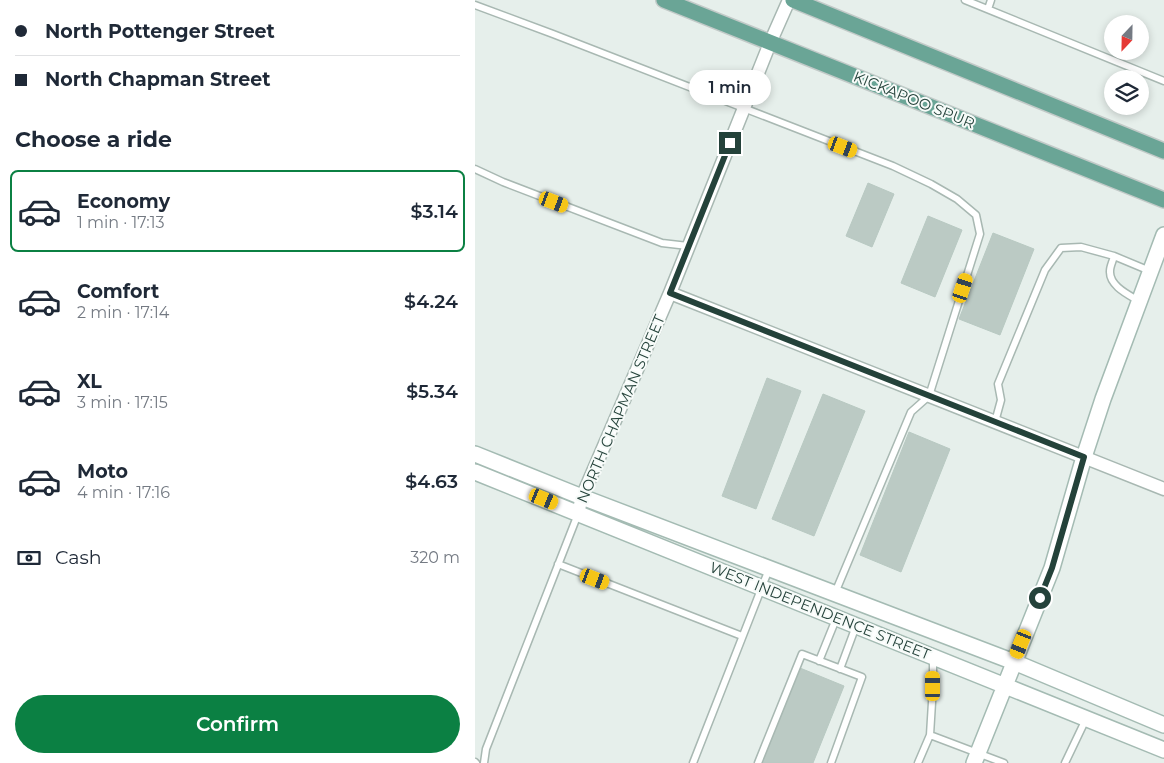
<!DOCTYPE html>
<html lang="en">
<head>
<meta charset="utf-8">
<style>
	:root { --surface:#fff; --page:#f6f6f7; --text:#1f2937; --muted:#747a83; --line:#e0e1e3; --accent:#0b8043 }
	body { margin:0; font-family:Montserrat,sans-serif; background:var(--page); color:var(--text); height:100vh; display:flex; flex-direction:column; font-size:19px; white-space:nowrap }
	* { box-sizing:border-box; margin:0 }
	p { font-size:16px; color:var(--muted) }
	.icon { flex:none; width:28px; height:28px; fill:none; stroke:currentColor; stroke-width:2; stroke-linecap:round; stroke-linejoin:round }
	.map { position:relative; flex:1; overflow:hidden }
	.side { display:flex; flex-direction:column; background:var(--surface); width:475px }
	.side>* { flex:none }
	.top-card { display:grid; align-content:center; height:110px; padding:0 15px; background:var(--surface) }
	.needle { width:32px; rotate:202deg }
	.tools { position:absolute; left:629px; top:15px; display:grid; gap:10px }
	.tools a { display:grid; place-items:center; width:45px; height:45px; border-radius:50%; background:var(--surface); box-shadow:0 2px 8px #0003; font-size:25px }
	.end { position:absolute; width:22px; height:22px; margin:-11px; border:6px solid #24423a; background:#fff; box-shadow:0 0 0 2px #fff }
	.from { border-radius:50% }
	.bubble { position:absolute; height:35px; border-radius:18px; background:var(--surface); box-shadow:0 2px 8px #0003; font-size:16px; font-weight:600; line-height:35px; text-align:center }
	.car { position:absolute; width:15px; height:30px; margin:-15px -8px; border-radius:6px; box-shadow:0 0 4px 1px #0007; background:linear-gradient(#f5c518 24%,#345 0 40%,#f5c518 0 76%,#345 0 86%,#f5c518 0) }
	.top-card b { display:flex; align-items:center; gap:18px; height:48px; font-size:19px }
	.top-card b+b { border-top:1px solid var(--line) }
	.top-card i { width:12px; height:12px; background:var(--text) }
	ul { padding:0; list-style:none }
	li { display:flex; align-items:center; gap:15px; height:82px; margin:0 10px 8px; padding:0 5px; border:2px solid transparent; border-radius:8px }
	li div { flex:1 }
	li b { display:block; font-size:19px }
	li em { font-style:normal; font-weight:600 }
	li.current { border-color:var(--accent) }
	li>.icon { width:45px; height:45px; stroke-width:1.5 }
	h2 { padding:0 15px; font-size:22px; line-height:60px }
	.pay { display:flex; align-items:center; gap:12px; height:55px; padding:0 15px; font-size:19px }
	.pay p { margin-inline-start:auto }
	.button { display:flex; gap:10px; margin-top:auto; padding:10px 15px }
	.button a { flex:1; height:58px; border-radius:30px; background:var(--accent); color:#fff; font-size:20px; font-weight:600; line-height:58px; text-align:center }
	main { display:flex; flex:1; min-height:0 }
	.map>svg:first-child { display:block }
	.building { fill:#bbcac4; stroke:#b8c9c2 }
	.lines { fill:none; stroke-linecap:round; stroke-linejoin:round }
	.lane-casing { stroke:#a8b8b2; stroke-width:9 }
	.street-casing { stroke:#a8b8b2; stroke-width:15 }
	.secondary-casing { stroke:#a4bbb3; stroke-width:18 }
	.primary-casing { stroke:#c2cac8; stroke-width:18 }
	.lane { stroke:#fff; stroke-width:6 }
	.street { stroke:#fff; stroke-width:12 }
	.secondary { stroke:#fff; stroke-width:15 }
	.primary { stroke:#6aa596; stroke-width:15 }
	.route { stroke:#24423a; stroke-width:6 }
	.labels { text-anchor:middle; stroke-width:4; stroke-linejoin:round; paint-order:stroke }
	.street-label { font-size:15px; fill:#24423a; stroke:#f7fbf9 }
</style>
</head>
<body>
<main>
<section class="side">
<div class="top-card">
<b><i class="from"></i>North Pottenger Street</b>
<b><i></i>North Chapman Street</b>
</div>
<h2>Choose a ride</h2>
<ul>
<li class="current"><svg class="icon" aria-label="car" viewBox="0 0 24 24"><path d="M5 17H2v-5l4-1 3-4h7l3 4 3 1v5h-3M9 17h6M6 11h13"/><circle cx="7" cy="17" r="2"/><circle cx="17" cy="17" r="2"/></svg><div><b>Economy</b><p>1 min · 17:13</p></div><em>$3.14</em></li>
<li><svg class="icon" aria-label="car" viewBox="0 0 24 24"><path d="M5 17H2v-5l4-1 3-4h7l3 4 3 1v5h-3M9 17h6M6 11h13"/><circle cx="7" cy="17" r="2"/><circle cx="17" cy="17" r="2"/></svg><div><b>Comfort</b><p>2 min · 17:14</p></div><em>$4.24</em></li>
<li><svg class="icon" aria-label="car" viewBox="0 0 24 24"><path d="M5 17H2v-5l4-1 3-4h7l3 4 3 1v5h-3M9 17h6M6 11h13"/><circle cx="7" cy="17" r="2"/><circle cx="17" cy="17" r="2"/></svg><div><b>XL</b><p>3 min · 17:15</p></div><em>$5.34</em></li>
<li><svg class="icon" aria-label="car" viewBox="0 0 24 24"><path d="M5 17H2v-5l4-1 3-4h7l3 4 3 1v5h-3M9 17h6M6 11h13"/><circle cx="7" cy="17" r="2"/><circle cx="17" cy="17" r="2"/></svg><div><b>Moto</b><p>4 min · 17:16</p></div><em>$4.63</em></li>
</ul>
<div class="pay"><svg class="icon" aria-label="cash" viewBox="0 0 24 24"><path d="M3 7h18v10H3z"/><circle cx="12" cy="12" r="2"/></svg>Cash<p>320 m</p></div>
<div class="button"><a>Confirm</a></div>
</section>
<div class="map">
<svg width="689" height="763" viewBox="0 0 689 763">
	<rect width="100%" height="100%" fill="#e6efeb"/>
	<path class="building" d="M 393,183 L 419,194 L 397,247 L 371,236 Z
		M 453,216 L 487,230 L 460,297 L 426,283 Z
		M 518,233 L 559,249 L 525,335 L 484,319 Z
		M 292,378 L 326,391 L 281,509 L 247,496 Z
		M 348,394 L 390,411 L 339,536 L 297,519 Z
		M 434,432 L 475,449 L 426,572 L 385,555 Z
		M 325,668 L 369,686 L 338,763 L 287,763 Z"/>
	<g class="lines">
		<defs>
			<path id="lane" d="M 490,0 L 689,81
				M 0,5 L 78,34 L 418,166 L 456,184 L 482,199 L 501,215 L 505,234 L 454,396 L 436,412 L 360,593
				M 513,9 L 516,0
				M 0,169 L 28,182 L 187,243 L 213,246
				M 639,256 C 638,261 635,266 635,271 C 634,286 654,295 664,301
				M 520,422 L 526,400 L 523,384 L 570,270 L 586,248 L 606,247 L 639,256 L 675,271
				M 83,564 L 267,636
				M 344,661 L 361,619
				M 365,669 L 381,626
				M 455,735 L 529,763
				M 0,762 L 1,763
				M 9,763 L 11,749 L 103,514
				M 218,763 L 294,569
				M 283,763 L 327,654 L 387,677 L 356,763
				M 443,763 L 455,735 L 458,686 L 458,657
				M 590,763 L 611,719"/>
			<path id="street" d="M 195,293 L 689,489
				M 103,513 L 107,497 L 195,293 L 295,43 L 314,0"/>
			<path id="secondary" d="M 0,454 L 107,497 L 539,662 L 689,725
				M 0,472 L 689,750
				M 499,763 L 577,568 L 609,457 L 628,399 L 689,235"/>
			<path id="primary" d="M 189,0 L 689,200
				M 318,0 L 689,151"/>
		</defs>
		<use href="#lane" class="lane-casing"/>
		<use href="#street" class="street-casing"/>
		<use href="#secondary" class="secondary-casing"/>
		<use href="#primary" class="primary-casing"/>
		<use href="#lane" class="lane"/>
		<use href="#street" class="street"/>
		<use href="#secondary" class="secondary"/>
		<use href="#primary" class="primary"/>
	</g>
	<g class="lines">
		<path class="route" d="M 255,143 L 195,293 L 609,457 L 577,568 L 565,598"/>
	</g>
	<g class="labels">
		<g class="street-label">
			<text transform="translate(439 100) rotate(22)" y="5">KICKAPOO SPUR</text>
			<text transform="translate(146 409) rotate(-67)" y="5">NORTH CHAPMAN STREET</text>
			<text transform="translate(345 611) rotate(22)" y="5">WEST INDEPENDENCE STREET</text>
		</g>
	</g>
</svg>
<div class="tools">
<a><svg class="needle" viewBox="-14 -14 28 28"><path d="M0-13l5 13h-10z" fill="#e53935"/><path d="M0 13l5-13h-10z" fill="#747a83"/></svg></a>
<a><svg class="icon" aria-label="layers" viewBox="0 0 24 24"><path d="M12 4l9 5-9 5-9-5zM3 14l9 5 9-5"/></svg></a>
</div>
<i class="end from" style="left:565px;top:598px"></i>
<i class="end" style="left:255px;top:143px"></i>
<div class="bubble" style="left:214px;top:70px;width:82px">1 min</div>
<i class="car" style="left:368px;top:147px;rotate:111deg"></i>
<i class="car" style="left:79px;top:202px;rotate:111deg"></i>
<i class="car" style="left:488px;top:288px;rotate:18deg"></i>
<i class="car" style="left:69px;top:499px;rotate:112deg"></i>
<i class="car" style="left:120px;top:579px;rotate:111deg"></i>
<i class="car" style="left:546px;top:644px;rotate:202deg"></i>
<i class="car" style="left:458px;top:686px;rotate:0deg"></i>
</div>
</main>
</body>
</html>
